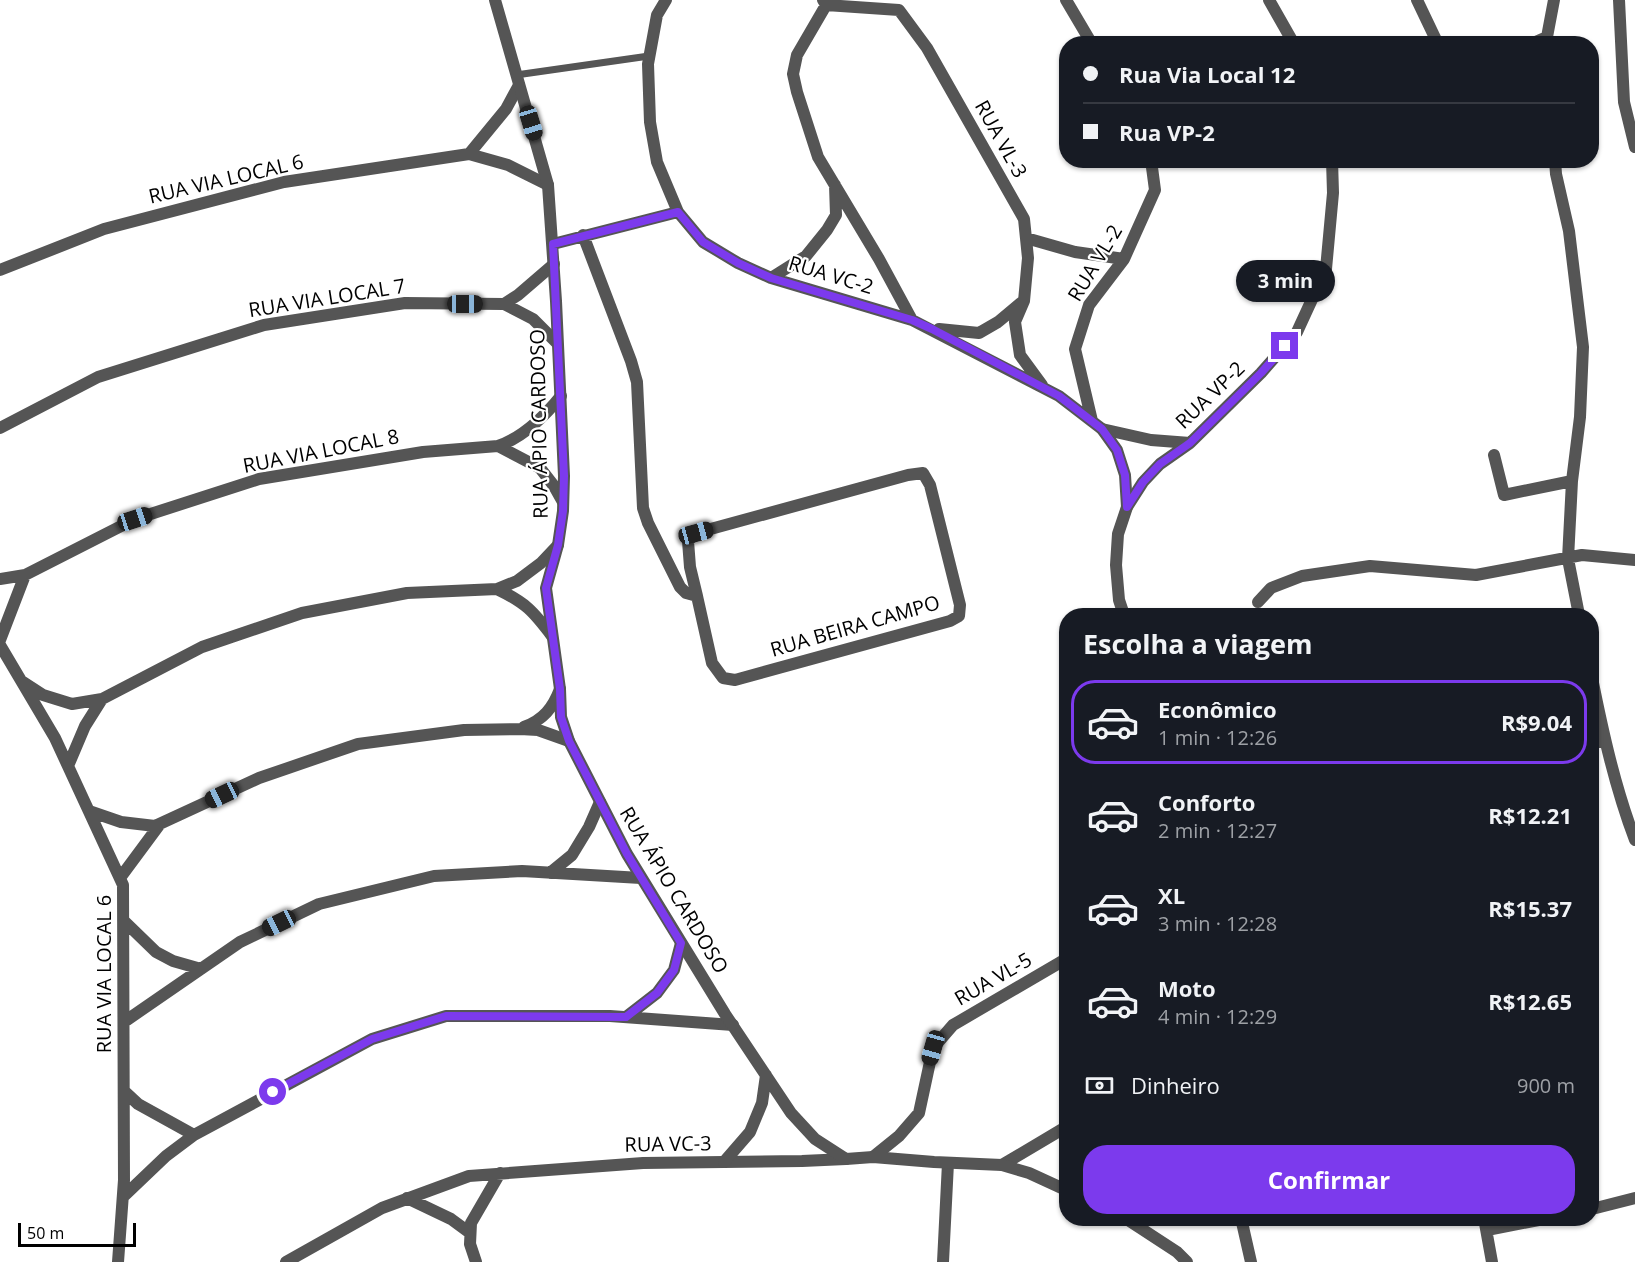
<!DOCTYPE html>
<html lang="pt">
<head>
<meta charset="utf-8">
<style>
	:root { --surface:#171b24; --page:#242831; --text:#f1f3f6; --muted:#9ea1a6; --line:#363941; --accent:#7c3aed }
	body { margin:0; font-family:"Open Sans",sans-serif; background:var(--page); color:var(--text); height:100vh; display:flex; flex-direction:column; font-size:22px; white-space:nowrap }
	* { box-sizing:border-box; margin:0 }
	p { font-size:20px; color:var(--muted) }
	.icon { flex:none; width:33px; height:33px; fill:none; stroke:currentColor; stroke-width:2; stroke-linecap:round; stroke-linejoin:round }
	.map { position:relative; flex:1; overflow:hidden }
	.details { position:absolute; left:1059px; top:608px; width:540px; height:618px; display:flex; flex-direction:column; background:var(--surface); border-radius:24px; box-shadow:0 2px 4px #0004 }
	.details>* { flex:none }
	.banner { position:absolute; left:1059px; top:36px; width:540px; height:132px; border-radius:24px; box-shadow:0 2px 4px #0004; display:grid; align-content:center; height:132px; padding:0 24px; background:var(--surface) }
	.scale { position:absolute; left:18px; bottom:15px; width:118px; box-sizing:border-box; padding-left:6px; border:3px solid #000; border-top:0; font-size:16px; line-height:21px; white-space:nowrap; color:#000; -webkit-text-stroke:4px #fff; paint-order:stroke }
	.end { position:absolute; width:27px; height:27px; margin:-14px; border:8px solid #7c3aed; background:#fff; box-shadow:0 0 0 3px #fff }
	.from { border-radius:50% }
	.bubble { position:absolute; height:42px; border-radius:21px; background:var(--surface); box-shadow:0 2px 4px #0004; font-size:20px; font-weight:700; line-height:42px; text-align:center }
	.car { position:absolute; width:18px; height:36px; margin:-18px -9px; border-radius:8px; box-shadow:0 0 4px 2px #0007; background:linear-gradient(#222 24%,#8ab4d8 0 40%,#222 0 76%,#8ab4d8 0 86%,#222 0) }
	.banner b { display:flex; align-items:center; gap:21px; height:57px; font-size:22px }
	.banner b+b { border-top:2px solid var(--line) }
	.banner i { width:15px; height:15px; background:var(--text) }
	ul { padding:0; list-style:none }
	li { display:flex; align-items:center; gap:18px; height:84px; margin:0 12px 9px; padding:0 12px; border:3px solid transparent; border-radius:24px }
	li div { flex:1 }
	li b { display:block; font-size:22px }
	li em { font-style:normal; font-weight:700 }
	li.on { border-color:var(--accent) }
	li>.icon { width:54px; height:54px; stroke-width:1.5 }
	h2 { padding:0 24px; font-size:27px; line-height:72px }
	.pay { display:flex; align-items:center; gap:15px; height:66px; padding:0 24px; font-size:22px }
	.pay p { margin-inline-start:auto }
	.action { display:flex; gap:12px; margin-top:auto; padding:12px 24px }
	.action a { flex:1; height:69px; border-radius:24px; background:var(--accent); color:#fff; font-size:24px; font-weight:700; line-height:69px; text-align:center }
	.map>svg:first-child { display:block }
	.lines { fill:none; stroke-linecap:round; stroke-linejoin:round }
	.service { stroke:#555; stroke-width:7 }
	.minor { stroke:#555; stroke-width:12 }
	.tertiary { stroke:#555; stroke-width:12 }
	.route { stroke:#7c3aed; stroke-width:8 }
	.labels { text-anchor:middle; stroke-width:4.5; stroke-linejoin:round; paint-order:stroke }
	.street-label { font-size:20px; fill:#000; stroke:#fff }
</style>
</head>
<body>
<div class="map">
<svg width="1635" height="1262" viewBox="0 0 1635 1262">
	<rect width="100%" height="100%" fill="#fff"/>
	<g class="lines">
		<path class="service" d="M 516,75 L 649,56"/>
		<path class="minor" d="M 666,0 L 657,15 L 648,64 L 650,122 L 657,162 L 678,212 L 703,242 L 738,263 L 771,278 L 912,320 L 1059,396 L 1102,429 L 1117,450 L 1125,475 L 1127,507
			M 823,0 L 826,5 L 899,10 L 927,48 L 1024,219 L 1028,258 L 1024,301 L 1015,322 L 1020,355 L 1042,385
			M 829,0 L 797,55 L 793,74 L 797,92 L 818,157 L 879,259 L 912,320
			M 1066,0 L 1092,44
			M 1417,0 L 1438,44
			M 1619,0 L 1624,102 L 1635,147
			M 1531,44 L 1547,37
			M 1548,44 L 1547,37 L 1554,0
			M 469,154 L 506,109 L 519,85
			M 1555,160 L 1556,174 L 1569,231 L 1583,347 L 1580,417 L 1572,481 L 1568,559 L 1579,615
			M 583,235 L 631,361 L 637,382 L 643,508 L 648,523 L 680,587 L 686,593 L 697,596 L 712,663 L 723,678 L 735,680 L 950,621 L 959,616 L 960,605 L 930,485 L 923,473 L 908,475 L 696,533 L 688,541 L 690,567 L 697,596
			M 1026,238 L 1075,252 L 1124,259
			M 553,244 L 678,212
			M 0,270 L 104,229 L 284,182 L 469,154 L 508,165 L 548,185
			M 771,278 L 806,256 L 827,230 L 836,215 L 835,185
			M 504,304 L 518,295 L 554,264
			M 939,329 L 979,333 L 998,322 L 1022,302
			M 1092,421 L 1075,349 L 1089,305 L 1124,259 L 1155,190 L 1151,160
			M 0,428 L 98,377 L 264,325 L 405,303 L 504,304 L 533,319 L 557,343
			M 498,446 C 524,437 544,417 561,396
			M 1494,455 L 1504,495 L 1572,481
			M 0,579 L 25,575 L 135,519 L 259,479 L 423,452 L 498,446 L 540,468 L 554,486 L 563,502
			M 497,589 C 526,603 533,611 552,636
			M 1258,602 L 1271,588 L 1302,576 L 1370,566 L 1476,575 L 1582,555 L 1635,560
			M 0,640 L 25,575
			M 0,645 L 55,738 L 123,885 L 124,1180 L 118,1262
			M 1592,678 C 1603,733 1615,787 1635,840
			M 23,682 L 43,695 L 72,704 L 102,699 L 202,647 L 302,613 L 407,593 L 497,589 L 517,581 L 541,563 L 558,545
			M 524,727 C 543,720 553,708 560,689
			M 1592,744 L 1604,740
			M 68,766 L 85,726 L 102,699
			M 89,811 L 121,822 L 155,826 L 259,778 L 358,744 L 464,730 L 520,729 L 538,730 L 569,741
			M 550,873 L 572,855 L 589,827 L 600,802
			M 120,878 L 160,824
			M 123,920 L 156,952 L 173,961 L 201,969
			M 626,1017 L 657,993 L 674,970 L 681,943
			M 124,1022 L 240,942 L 319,904 L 434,876 L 522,871 L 641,878
			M 124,1091 L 138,1104 L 194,1135 L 372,1039 L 446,1016 L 610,1016 L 733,1025
			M 873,1157 L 899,1136 L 919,1113 L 933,1048 L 953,1025 L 1066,959
			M 1002,1165 L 1066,1127
			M 123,1197 L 166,1156 L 194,1135
			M 407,1198 L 451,1219 L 470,1233
			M 1592,1209 L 1635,1198
			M 1484,1218 L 1492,1262
			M 1487,1230 L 1549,1218
			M 286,1262 L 382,1208 L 469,1176 L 643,1163 L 802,1161 L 846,1159
			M 476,1262 L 470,1244 L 471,1223 L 500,1173
			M 943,1262 L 948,1163"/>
		<path class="tertiary" d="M 495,0 L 548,185 L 556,301 L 564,476 L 563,511 L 558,545 L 546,588 L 560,689 L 561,717 L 569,741 L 627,854 L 725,1014 L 791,1113 L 815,1139 L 846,1159 L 873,1157 L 934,1162 L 1002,1165 L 1029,1173 L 1066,1190
			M 1269,0 L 1294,44
			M 1102,429 L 1151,440 L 1190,443
			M 1124,615 L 1119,600 L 1116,565 L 1118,534 L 1127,507 L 1143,482 L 1160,464 L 1190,443 L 1261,373 L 1297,332 L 1326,269 L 1333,193 L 1332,160
			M 724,1162 L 750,1132 L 762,1103 L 766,1075
			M 1125,1218 L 1177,1252 L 1187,1262
			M 1241,1218 L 1251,1262"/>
	</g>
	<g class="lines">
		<path class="route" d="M 273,1092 L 372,1039 L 446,1016 L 626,1017 L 657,993 L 674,970 L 681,943 L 627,854 L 569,741 L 561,717 L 560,689 L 546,588 L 558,545 L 563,511 L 564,476 L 553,244 L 678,212 L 703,242 L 738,263 L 771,278 L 912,320 L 932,329 L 1059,396 L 1102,429 L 1117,450 L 1125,475 L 1127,507 L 1143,482 L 1160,464 L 1190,443 L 1261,373 L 1285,346"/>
	</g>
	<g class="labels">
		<g class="street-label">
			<text transform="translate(1001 139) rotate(61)" y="7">RUA VL-3</text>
			<text transform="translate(226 179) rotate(-13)" y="7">RUA VIA LOCAL 6</text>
			<text transform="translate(1095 263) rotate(-59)" y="7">RUA VL-2</text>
			<text transform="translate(831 275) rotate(17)" y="7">RUA VC-2</text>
			<text transform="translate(327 298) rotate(-9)" y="7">RUA VIA LOCAL 7</text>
			<text transform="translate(1210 395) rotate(-44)" y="7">RUA VP-2</text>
			<text transform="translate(539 424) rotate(-91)" y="7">RUA ÁPIO CARDOSO</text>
			<text transform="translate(321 451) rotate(-11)" y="7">RUA VIA LOCAL 8</text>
			<text transform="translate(855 626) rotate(-16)" y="7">RUA BEIRA CAMPO</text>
			<text transform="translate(674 890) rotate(59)" y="7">RUA ÁPIO CARDOSO</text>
			<text transform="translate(104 974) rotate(-90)" y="7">RUA VIA LOCAL 6</text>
			<text transform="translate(993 979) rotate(-30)" y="7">RUA VL-5</text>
			<text transform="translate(668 1144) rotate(-1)" y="7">RUA VC-3</text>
		</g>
	</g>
</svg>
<div class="scale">50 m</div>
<i class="end from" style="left:273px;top:1092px"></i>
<i class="end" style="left:1285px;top:346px"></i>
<div class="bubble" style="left:1236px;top:260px;width:99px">3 min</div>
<i class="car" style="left:531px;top:123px;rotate:163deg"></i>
<i class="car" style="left:465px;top:304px;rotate:90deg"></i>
<i class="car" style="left:135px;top:519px;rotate:72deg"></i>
<i class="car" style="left:696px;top:533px;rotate:75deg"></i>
<i class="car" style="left:222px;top:795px;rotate:245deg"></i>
<i class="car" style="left:279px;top:923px;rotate:244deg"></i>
<i class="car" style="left:933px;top:1048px;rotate:196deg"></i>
<div class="banner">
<b><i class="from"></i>Rua Via Local 12</b>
<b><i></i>Rua VP-2</b>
</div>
<section class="details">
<h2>Escolha a viagem</h2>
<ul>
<li class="on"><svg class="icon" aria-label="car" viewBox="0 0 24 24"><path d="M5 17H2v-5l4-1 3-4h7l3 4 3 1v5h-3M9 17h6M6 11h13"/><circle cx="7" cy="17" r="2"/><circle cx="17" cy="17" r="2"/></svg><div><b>Econômico</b><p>1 min · 12:26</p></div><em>R$9.04</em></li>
<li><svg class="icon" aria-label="car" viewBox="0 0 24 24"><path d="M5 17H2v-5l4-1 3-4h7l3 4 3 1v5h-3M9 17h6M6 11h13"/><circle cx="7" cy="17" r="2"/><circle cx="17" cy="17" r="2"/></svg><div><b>Conforto</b><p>2 min · 12:27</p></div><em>R$12.21</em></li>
<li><svg class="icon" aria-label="car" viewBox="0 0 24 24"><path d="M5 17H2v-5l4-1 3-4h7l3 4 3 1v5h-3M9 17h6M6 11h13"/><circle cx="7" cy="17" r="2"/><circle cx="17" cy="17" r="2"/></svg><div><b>XL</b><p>3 min · 12:28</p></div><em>R$15.37</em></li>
<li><svg class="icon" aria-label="car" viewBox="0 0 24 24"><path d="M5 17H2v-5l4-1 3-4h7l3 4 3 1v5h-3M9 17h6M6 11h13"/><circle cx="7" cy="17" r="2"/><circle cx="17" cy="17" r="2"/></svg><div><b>Moto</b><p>4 min · 12:29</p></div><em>R$12.65</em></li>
</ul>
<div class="pay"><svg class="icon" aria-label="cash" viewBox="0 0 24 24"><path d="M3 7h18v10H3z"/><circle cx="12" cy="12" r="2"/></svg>Dinheiro<p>900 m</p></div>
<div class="action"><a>Confirmar</a></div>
</section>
</div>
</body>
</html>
